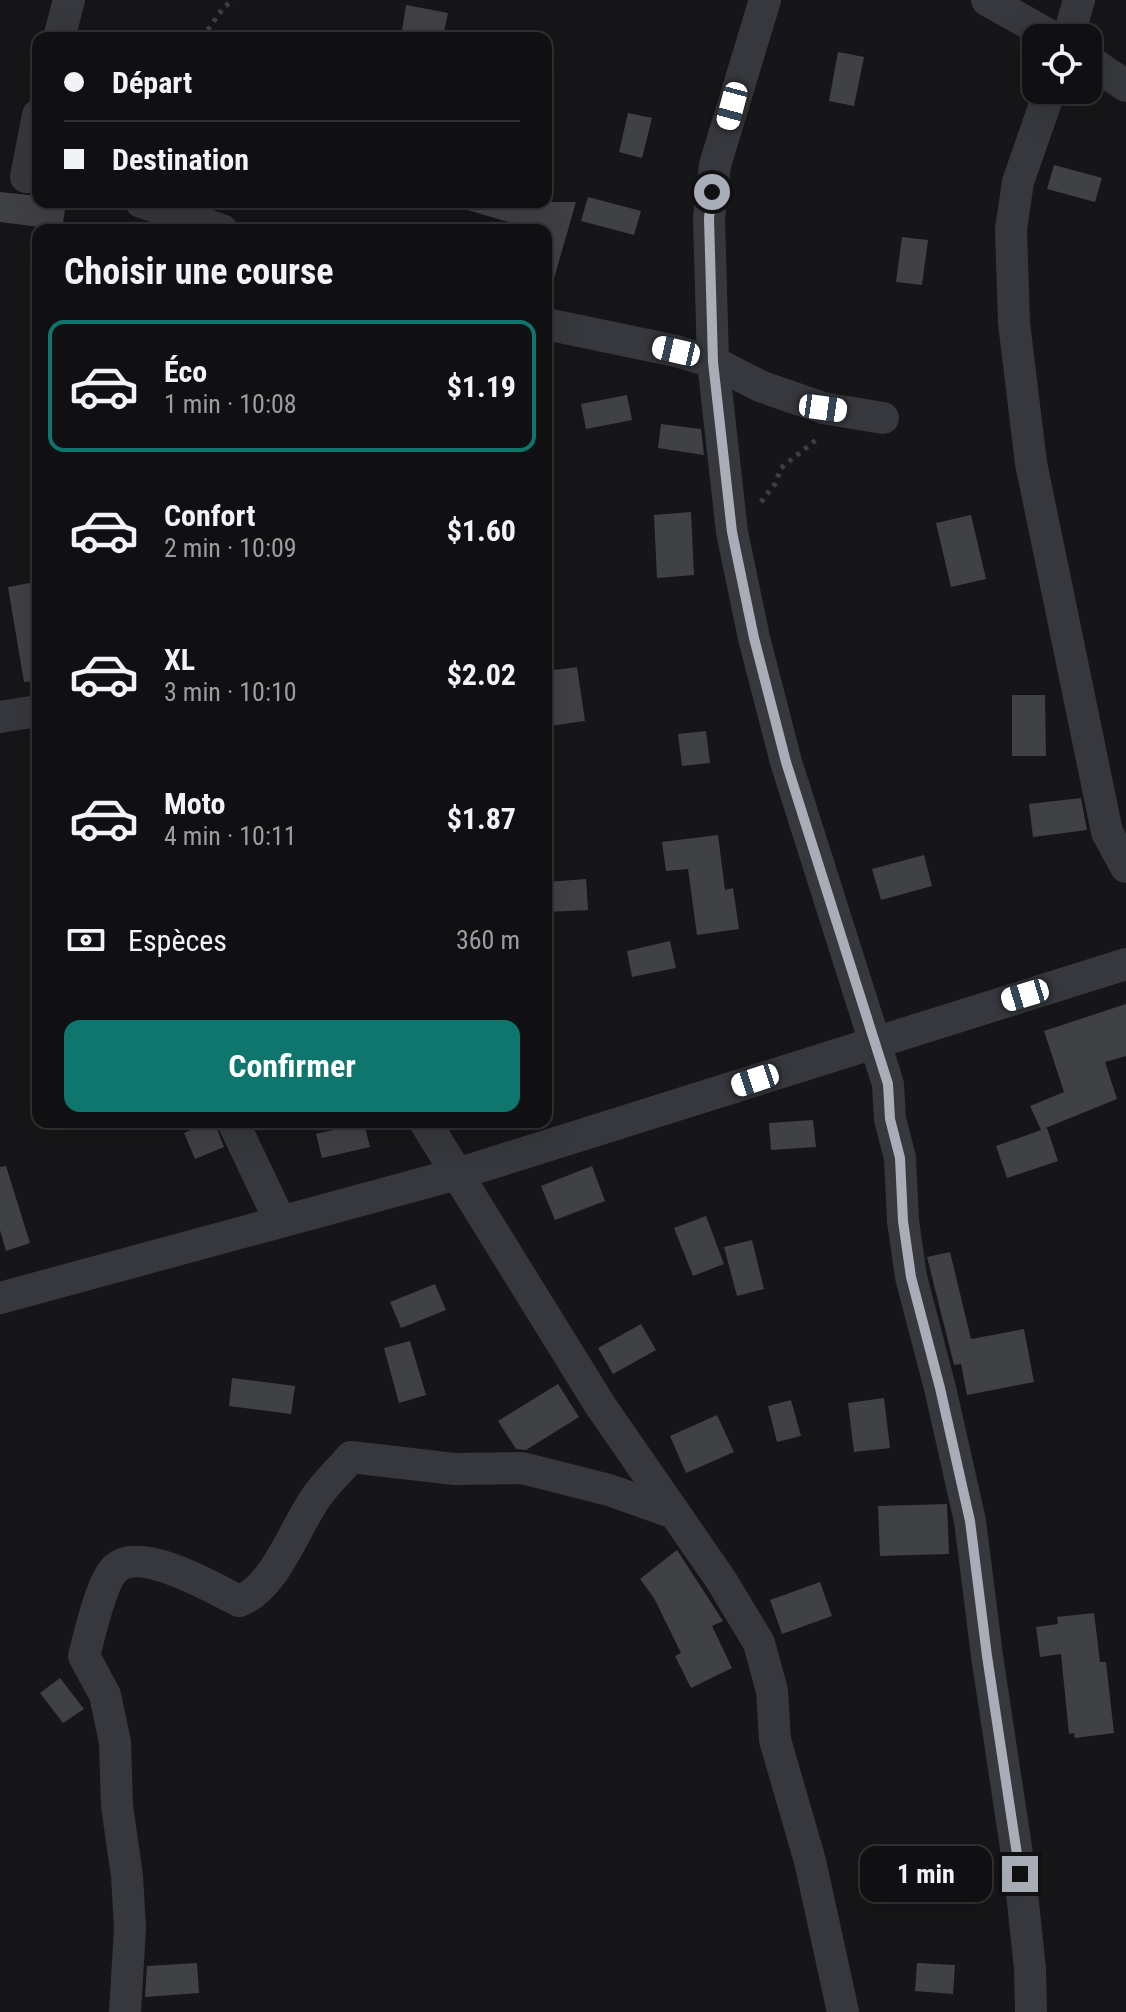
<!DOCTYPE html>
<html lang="fr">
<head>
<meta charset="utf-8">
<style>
	:root { --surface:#101012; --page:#1e1e20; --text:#f1f3f6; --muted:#9c9d9f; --line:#303032; --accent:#0f766e }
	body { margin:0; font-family:"Roboto Condensed",sans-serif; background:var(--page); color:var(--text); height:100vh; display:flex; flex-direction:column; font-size:30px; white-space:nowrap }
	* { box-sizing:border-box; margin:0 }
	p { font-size:26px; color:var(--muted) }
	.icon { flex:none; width:44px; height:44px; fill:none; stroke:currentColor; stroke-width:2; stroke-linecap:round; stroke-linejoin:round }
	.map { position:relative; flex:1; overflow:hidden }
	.panel { position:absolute; left:32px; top:224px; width:520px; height:904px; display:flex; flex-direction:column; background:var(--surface); border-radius:16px; box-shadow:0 8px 32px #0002,0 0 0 2px var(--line) }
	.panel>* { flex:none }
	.banner { position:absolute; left:32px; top:32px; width:520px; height:176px; border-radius:16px; box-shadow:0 8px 32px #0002,0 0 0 2px var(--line); display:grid; align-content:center; height:176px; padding:0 32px; background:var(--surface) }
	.controls { position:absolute; left:1022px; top:24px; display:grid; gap:16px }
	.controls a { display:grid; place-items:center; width:80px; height:80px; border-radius:16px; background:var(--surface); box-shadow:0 8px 32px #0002,0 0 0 2px var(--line); font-size:40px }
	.end { position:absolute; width:36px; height:36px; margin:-18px; border:10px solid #a8adb8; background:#111; box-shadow:0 0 0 4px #111 }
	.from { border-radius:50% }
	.bubble { position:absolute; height:56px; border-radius:16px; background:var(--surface); box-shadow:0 8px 32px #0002,0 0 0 2px var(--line); font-size:26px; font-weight:700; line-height:56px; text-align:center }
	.car { position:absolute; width:24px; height:48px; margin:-24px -12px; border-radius:10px; box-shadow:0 0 6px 2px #0007; background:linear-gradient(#fff 24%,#345 0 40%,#fff 0 76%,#345 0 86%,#fff 0) }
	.banner b { display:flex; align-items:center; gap:28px; height:76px; font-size:30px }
	.banner b+b { border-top:2px solid var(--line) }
	.banner i { width:20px; height:20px; background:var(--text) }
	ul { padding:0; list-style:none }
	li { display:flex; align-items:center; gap:24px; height:132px; margin:0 16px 12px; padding:0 16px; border:4px solid transparent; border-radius:16px }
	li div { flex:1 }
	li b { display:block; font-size:30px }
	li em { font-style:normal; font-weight:700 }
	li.on { border-color:var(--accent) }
	li>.icon { width:72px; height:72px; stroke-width:1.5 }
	h2 { padding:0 32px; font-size:36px; line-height:96px }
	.pay { display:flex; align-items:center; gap:20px; height:88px; padding:0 32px; font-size:30px }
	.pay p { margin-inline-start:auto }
	.cta { display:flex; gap:16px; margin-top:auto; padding:16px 32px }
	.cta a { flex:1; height:92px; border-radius:16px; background:var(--accent); color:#fff; font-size:32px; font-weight:700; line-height:92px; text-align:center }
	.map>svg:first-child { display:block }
	.building { fill:#404145 }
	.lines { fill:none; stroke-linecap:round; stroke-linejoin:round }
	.path { stroke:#3d3f44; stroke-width:5; stroke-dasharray:4 6; stroke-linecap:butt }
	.street { stroke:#37383d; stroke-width:32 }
	.route { stroke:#a8adb8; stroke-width:10 }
</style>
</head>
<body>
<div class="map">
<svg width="1126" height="2012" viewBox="0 0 1126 2012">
	<rect width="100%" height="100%" fill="#161618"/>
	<path class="building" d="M 406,5 L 448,13 L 443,37 L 402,30 Z
		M 838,52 L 864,57 L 854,106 L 829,101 Z
		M 628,113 L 652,118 L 642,158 L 619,152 Z
		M 1054,165 L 1102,178 L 1095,202 L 1047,189 Z
		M 0,192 L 38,196 L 38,202 L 66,202 L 62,230 L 0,222 Z
		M 588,197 L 641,211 L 634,235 L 581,221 Z
		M 465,202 L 576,202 L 553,282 L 546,281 L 546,230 L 535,230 L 464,209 Z
		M 902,237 L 928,240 L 922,285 L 896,282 Z
		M 627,395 L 632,420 L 586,429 L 581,404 Z
		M 661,424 L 701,429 L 704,455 L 658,448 Z
		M 691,512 L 694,575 L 657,578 L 654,515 Z
		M 971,515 L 986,579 L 951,587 L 936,523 Z
		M 35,582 L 38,598 L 38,681 L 24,682 L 8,587 Z
		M 577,667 L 585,721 L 549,726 L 546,671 Z
		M 1012,695 L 1045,695 L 1046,756 L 1012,756 Z
		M 706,731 L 710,763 L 682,766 L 678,734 Z
		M 1081,798 L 1087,830 L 1033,837 L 1029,804 Z
		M 718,835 L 725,890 L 733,888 L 739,929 L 697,935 L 688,869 L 666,871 L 662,842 Z
		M 924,855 L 932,886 L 881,900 L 872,869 Z
		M 586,879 L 588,910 L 547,912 L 546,882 Z
		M 670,941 L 676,968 L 632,977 L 627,951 Z
		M 1126,1004 L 1126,1056 L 1105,1062 L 1117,1099 L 1043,1129 L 1047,1128 L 1058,1161 L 1007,1178 L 996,1146 L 1041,1130 L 1030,1106 L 1064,1092 L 1044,1031 Z
		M 813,1120 L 816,1147 L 771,1150 L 769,1123 Z
		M 209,1122 L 214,1122 L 224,1147 L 195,1159 L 184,1133 Z
		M 364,1123 L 370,1147 L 322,1158 L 316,1134 Z
		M 6,1166 L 30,1243 L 6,1251 L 0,1230 L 0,1167 Z
		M 592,1166 L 605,1201 L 555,1220 L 541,1186 Z
		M 706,1216 L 724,1264 L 693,1276 L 674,1228 Z
		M 752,1240 L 764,1289 L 737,1296 L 724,1247 Z
		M 950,1252 L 971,1339 L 1024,1329 L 1034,1382 L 967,1395 L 961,1364 L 954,1365 L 927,1257 Z
		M 435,1284 L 446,1310 L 401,1328 L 390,1302 Z
		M 641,1324 L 656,1350 L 613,1374 L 598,1348 Z
		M 410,1341 L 426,1395 L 399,1403 L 384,1348 Z
		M 232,1378 L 295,1386 L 291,1414 L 229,1406 Z
		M 558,1384 L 579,1417 L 526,1450 L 516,1449 L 498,1421 Z
		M 884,1398 L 890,1448 L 854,1452 L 848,1403 Z
		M 791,1400 L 801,1436 L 777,1442 L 768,1406 Z
		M 717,1415 L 734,1452 L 686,1473 L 670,1436 Z
		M 947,1504 L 949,1554 L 880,1556 L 878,1506 Z
		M 677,1550 L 723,1621 L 712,1626 L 732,1668 L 691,1688 L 675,1656 L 681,1653 L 654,1598 L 640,1579 Z
		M 820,1582 L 832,1616 L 782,1634 L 770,1600 Z
		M 1094,1613 L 1100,1662 L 1106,1662 L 1114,1733 L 1075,1738 L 1074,1733 L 1069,1734 L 1061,1654 L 1040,1657 L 1036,1627 L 1058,1624 L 1057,1617 Z
		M 60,1678 L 84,1709 L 63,1723 L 40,1693 Z
		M 197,1963 L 199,1993 L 145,1997 L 147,1966 Z
		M 917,1963 L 955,1965 L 953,1994 L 915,1991 Z"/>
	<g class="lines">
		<path class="path" d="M 202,38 L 224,7 L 234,0
			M 761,502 L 775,484 L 781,468 L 817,439"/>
		<path class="street" d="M 765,0 L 715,165 L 709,218 L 713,362 L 732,532 L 754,638 L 786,762 L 888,1084 L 890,1119 L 900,1158 L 903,1221 L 911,1277 L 940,1388 L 970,1521 L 987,1656 L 1020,1874 L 1030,1969 L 1031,2012
			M 987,0 L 1054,38
			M 59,38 L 69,0
			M 1068,38 L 1079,0
			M 1088,60 L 1126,86
			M 1050,90 L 1018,182 L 1011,229 L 1014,323 L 1031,463 L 1107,832 L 1126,867
			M 38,115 L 26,177 L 38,177
			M 141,202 L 222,230
			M 546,324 L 676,351 L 713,362 L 760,386 L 823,408 L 883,418
			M 0,717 L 38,711
			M 233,1122 L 280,1221
			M 425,1122 L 600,1405 L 721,1580 L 759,1643 L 772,1691 L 775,1740 L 810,1861 L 843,2012
			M 0,1298 L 457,1174 L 1126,964
			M 125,2012 L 130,1928 L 127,1876 L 117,1806 L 115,1742 L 105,1695 L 84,1656 C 89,1637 102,1579 116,1568 C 142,1546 213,1588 239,1601 C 275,1589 295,1526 317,1496 C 327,1482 340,1470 351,1457 L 454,1469 L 522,1468 L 609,1490 L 674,1513"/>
	</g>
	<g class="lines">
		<path class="route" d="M 712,192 L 709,218 L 713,362 L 732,532 L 754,638 L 786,762 L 888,1084 L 890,1119 L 900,1158 L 903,1221 L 911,1277 L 940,1388 L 970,1521 L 987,1656 L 1020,1874"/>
	</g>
</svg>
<div class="controls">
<a><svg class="icon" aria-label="locate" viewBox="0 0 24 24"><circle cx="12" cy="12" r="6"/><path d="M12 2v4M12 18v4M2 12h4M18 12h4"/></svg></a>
</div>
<i class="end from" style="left:712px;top:192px"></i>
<i class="end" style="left:1020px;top:1874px"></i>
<div class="bubble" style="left:860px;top:1846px;width:132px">1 min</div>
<i class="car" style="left:732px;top:106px;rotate:195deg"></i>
<i class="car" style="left:676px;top:351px;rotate:283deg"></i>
<i class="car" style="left:823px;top:408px;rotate:98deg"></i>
<i class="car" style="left:1025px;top:995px;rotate:253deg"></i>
<i class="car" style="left:755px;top:1080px;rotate:252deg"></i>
<div class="banner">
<b><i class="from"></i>Départ</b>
<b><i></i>Destination</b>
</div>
<section class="panel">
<h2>Choisir une course</h2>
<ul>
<li class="on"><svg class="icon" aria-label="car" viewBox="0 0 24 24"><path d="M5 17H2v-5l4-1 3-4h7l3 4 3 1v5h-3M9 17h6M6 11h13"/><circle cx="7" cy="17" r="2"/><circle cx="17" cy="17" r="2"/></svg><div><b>Éco</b><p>1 min · 10:08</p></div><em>$1.19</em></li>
<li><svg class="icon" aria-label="car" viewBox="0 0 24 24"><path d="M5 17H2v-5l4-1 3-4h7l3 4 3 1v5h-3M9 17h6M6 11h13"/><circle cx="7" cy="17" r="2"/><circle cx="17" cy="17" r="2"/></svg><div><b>Confort</b><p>2 min · 10:09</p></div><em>$1.60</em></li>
<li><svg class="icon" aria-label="car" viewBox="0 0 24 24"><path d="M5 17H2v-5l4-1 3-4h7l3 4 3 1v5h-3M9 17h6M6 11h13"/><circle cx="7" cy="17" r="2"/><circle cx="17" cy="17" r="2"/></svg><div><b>XL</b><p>3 min · 10:10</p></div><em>$2.02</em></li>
<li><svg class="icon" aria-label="car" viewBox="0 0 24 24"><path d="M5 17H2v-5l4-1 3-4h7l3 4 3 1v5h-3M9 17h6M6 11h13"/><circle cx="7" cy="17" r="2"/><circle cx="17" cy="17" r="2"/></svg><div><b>Moto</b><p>4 min · 10:11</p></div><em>$1.87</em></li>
</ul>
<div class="pay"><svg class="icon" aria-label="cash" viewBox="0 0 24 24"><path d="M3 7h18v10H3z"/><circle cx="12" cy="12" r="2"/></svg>Espèces<p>360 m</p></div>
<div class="cta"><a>Confirmer</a></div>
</section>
</div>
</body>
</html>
